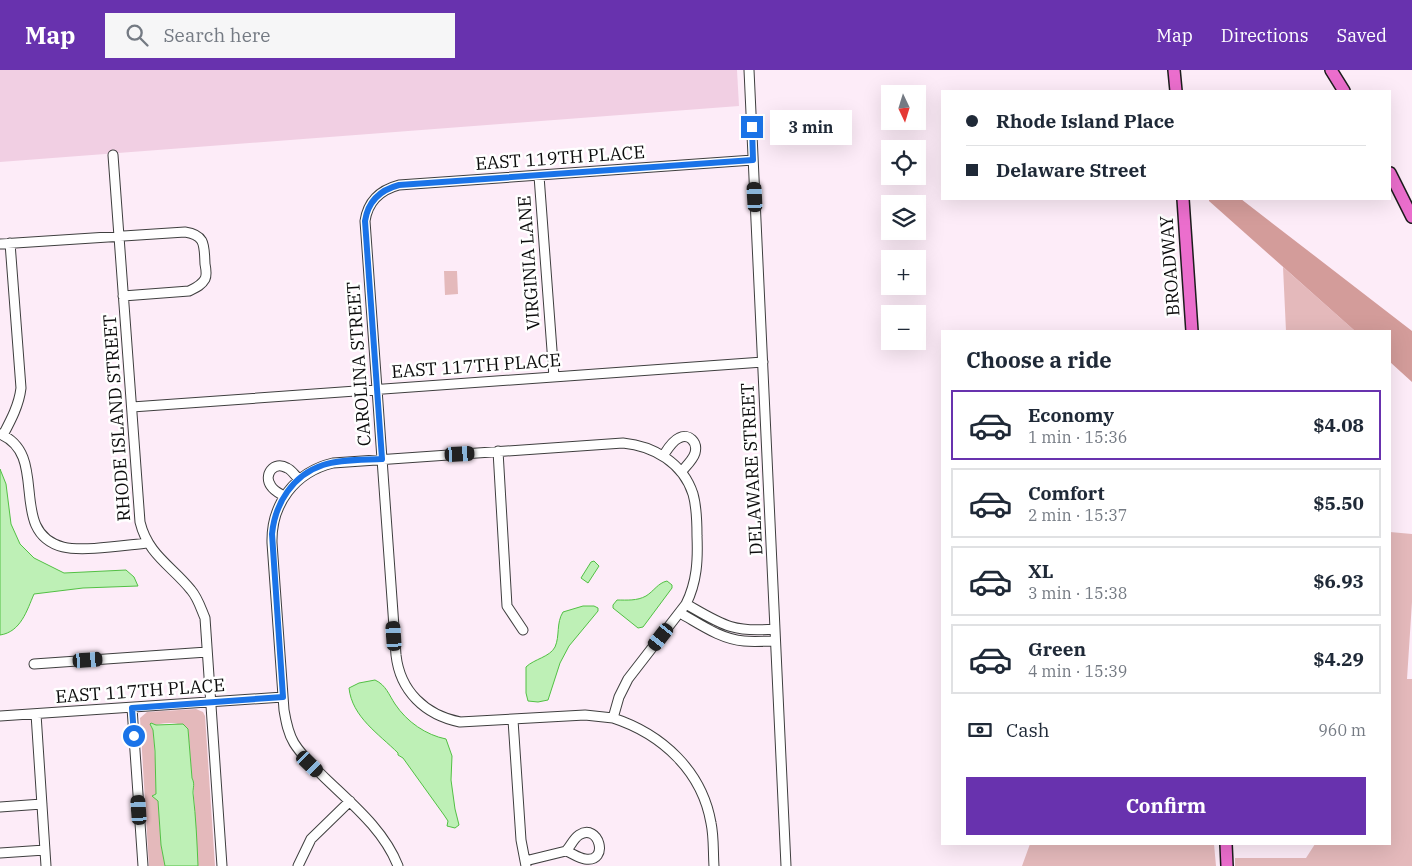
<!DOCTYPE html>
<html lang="en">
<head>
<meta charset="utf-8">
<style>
	:root { --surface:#fff; --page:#f6f6f7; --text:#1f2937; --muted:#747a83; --line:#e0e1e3; --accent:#6832ae }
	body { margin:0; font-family:"IBM Plex Serif",serif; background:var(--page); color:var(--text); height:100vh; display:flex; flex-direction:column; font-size:19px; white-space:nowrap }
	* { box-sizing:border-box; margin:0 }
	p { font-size:16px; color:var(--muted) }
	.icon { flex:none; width:28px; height:28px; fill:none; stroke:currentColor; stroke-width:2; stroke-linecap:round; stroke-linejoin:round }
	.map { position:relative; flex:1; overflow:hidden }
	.drawer { position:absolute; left:941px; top:260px; width:450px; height:515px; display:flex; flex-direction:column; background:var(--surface); border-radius:0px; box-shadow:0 5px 20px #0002 }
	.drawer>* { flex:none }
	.guide { position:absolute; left:941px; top:20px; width:450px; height:110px; border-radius:0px; box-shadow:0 5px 20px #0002; display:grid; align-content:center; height:110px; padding:0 25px; background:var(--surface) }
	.needle { width:32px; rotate:176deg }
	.buttons { position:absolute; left:881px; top:15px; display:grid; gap:10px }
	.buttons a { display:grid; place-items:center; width:45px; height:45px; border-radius:0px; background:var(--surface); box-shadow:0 5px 20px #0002; font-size:25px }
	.end { position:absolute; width:22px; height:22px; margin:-11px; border:6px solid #1a73e8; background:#fff; box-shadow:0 0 0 2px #fff }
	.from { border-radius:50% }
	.bubble { position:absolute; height:35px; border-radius:0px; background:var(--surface); box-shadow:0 5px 20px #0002; font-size:16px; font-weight:800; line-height:35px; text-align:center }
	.car { position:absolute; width:15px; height:30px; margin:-15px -8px; border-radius:6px; box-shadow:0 0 4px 1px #0007; background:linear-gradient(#222 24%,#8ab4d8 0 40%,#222 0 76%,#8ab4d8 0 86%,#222 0) }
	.guide b { display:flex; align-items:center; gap:18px; height:48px; font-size:19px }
	.guide b+b { border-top:1px solid var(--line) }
	.guide i { width:12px; height:12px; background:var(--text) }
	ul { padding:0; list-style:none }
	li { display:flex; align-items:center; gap:15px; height:70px; margin:0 10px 8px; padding:0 15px; border:2px solid var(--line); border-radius:0px }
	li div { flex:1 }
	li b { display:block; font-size:19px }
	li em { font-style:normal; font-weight:800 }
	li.current { border-color:var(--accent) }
	li>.icon { width:45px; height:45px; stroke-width:1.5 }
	h2 { padding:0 25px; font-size:22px; line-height:60px }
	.pay { display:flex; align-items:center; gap:12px; height:55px; padding:0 25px; font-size:19px }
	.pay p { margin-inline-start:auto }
	.cta { display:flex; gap:10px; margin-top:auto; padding:10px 25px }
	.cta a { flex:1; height:58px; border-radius:0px; background:var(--accent); color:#fff; font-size:20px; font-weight:800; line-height:58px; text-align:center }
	header { display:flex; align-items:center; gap:30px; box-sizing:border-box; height:70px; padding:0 25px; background:var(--accent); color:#fff }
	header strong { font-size:24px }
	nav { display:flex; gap:28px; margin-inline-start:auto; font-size:18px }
	.search { width:350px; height:45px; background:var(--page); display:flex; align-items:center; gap:12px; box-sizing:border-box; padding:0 18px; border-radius:0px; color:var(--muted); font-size:19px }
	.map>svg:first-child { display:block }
	.farmland { fill:#f1cfe3 }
	.green { fill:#e4b9bb }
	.forest { fill:#d39c9a }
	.water { fill:#bef0b6; stroke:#52c044 }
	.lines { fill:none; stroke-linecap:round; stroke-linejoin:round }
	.minor-casing { stroke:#3f3f3f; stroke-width:11 }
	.major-casing { stroke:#1d1d1d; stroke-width:14 }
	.minor { stroke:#fff; stroke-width:9 }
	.major { stroke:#eb6ecd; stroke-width:11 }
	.route { stroke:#1a73e8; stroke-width:6 }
	.labels { text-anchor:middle; stroke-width:5; stroke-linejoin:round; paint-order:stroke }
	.street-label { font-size:18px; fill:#0c0c0c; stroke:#fff }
</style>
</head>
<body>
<header>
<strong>Map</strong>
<div class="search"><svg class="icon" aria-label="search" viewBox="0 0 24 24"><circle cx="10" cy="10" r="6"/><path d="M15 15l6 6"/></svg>Search here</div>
<nav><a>Map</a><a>Directions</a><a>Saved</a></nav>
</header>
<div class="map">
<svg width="1412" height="796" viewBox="0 0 1412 796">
	<rect width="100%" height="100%" fill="#fdecf8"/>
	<path class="farmland" d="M 0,0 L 737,0 L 739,36 L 0,92 Z"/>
	<path class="green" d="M 1283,197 L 1355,261 L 1286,261 Z
		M 444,201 L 457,201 L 458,224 L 445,225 Z
		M 1390,462 L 1412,464 L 1412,532 L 1407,609 L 1412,609 L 1412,796 L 1235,796 L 1235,788 L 1306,788 L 1315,774 L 1390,774 Z
		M 196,639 L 203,642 L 205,646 L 215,796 L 198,796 L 193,711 L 192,708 L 188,659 C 179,651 161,652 151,657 L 153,660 C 155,681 156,703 156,724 L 152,726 L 158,730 L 161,775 L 165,796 L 149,796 L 140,648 L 147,642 Z
		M 1030,774 L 1214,774 L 1216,796 L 1022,796 Z"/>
	<path class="forest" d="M 1209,129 L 1241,129 L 1412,261 L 1412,312 L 1390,292 L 1390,261 L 1355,261 L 1209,131 Z"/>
	<path class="water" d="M 0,399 L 6,414 L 11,454 L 20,474 L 34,488 L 64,503 L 126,500 L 134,507 L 138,516 L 83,518 L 34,524 C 27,540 21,562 0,565 Z
		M 594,491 L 599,496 L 588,513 L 581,508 L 591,492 Z
		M 667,511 L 672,515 L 672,518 L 643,557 L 638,558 L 613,538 L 613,535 L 617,530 C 627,530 637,531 646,526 C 654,521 658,513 667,511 Z
		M 583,536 L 594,536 L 598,538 L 598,541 L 569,576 L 560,593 L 548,630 L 538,632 L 528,631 L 526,623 L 526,597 C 534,589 550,587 555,577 C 560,566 556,553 563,542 Z
		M 375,610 C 386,615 389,625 395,634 C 407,652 426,665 446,669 L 452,686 L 451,710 L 455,739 L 459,755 L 455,758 L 447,756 L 448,751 L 444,745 L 403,688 L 398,685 L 398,683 C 379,664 352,647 349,618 L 359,613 Z
		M 151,653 L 156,655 L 183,654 L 188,659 L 192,708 C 195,714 193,717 193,723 C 196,748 197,772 198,796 L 165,796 L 161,775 L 158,731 L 152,726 L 156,724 L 155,681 L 153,660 L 150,654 Z"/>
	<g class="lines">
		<defs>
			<path id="minor" d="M 749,0 L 786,796
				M 113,85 L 140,452 C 148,485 172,496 191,520 C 198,528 201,539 205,548 L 222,796
				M 539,106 L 554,307
				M 0,174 L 185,162 C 206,165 204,176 205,194 C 206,199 207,205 205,209 C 201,216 195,218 189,221 L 123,226
				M 132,337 L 763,292
				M 0,364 C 51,385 6,462 63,477 C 83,482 126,475 148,473
				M 3,365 C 11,350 19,335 21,318 L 10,173
				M 498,381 L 507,536 L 523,560
				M 663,386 C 667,380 672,371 679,368 C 689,363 698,372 695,383 C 693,390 686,396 681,402
				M 284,426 C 279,423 274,421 271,416 C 263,405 274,390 287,398 C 292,400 295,406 299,409
				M 686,534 C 721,554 732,563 774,559
				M 680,543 C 700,554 720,569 744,571 C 754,572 765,571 775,571
				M 34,594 L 207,582
				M 132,638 L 143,796
				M 36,644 L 46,796
				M 0,646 L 283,627
				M 613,648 L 585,645 L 460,652 C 425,645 400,621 396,585 L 365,151 C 368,131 380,120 399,115 L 753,90
				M 513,650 L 521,770 L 526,796
				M 0,737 L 42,734
				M 0,783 L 45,780
				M 525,791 L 566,781 C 571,776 573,769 579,765 C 599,752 610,793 585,789 C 578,788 572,783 566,781
				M 298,796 L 311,769 L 350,731
				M 398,796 C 384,760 352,734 325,708 C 314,697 302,686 294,673 C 288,663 286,652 284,640 L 272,473 C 271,434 295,402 333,393 L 623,373 C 654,376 683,393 693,424 C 697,438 697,453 697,466 C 698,490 697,512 686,534 L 628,609 L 619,627 L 613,648 C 662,664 702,701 711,753 C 714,767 713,782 714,796"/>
			<path id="major" d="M 1174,0 L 1176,21
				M 1331,0 L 1344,21
				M 1390,103 L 1412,147
				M 1183,129 L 1192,261
				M 1226,774 L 1227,796"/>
		</defs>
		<use href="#minor" class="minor-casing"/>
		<use href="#major" class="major-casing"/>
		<use href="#minor" class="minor"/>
		<use href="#major" class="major"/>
	</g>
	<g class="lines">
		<path class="route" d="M 134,666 L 132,638 L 283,627 L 272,464 C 275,433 293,405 323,395 C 341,389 363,390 382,389 L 365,151 C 368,131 380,120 399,115 L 753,90 L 752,57"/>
	</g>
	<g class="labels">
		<g class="street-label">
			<text transform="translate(560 88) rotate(-4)" y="6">EAST 119TH PLACE</text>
			<text transform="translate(529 193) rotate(-94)" y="6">VIRGINIA LANE</text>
			<text transform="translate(1170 196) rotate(-94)" y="6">BROADWAY</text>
			<text transform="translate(359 294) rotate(-94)" y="6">CAROLINA STREET</text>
			<text transform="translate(476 296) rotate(-4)" y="6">EAST 117TH PLACE</text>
			<text transform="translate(117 348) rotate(-94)" y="6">RHODE ISLAND STREET</text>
			<text transform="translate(752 399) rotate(-93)" y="6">DELAWARE STREET</text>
			<text transform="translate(140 621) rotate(-4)" y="6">EAST 117TH PLACE</text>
		</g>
	</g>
</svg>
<div class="buttons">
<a><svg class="needle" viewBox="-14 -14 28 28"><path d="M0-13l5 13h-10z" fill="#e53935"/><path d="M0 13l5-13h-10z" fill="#747a83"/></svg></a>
<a><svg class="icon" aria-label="locate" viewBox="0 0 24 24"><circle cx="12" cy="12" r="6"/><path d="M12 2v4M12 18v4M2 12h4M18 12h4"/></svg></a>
<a><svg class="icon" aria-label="layers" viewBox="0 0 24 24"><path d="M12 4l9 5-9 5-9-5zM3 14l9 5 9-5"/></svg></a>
<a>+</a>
<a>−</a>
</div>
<i class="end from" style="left:134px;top:666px"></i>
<i class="end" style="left:752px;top:57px"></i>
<div class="bubble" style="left:770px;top:40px;width:82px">3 min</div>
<i class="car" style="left:755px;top:127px;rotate:357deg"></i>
<i class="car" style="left:460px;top:384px;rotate:87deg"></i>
<i class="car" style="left:394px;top:566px;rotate:356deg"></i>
<i class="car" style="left:661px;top:567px;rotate:218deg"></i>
<i class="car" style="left:88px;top:590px;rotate:86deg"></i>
<i class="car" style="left:310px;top:694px;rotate:134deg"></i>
<i class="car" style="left:139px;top:740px;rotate:356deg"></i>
<div class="guide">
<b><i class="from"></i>Rhode Island Place</b>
<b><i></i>Delaware Street</b>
</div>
<section class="drawer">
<h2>Choose a ride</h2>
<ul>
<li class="current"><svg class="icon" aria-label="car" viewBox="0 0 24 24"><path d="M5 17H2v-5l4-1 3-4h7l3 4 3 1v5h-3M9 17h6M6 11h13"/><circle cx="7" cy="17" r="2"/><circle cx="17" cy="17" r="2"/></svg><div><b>Economy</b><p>1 min · 15:36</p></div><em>$4.08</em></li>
<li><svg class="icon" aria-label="car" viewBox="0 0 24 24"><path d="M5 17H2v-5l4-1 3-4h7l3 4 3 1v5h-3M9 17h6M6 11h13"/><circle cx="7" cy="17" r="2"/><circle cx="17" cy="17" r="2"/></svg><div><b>Comfort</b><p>2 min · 15:37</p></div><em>$5.50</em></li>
<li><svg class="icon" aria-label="car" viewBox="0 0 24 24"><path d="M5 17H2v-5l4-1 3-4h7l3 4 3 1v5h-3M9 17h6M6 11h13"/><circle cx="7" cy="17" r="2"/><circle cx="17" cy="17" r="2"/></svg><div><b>XL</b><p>3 min · 15:38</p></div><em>$6.93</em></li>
<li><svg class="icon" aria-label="car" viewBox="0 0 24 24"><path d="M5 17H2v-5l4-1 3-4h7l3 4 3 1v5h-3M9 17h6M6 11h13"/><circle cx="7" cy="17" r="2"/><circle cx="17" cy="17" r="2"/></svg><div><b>Green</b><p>4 min · 15:39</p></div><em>$4.29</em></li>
</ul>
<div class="pay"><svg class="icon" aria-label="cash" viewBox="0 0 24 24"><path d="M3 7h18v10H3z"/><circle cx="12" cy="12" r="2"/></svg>Cash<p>960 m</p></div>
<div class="cta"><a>Confirm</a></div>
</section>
</div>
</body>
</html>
